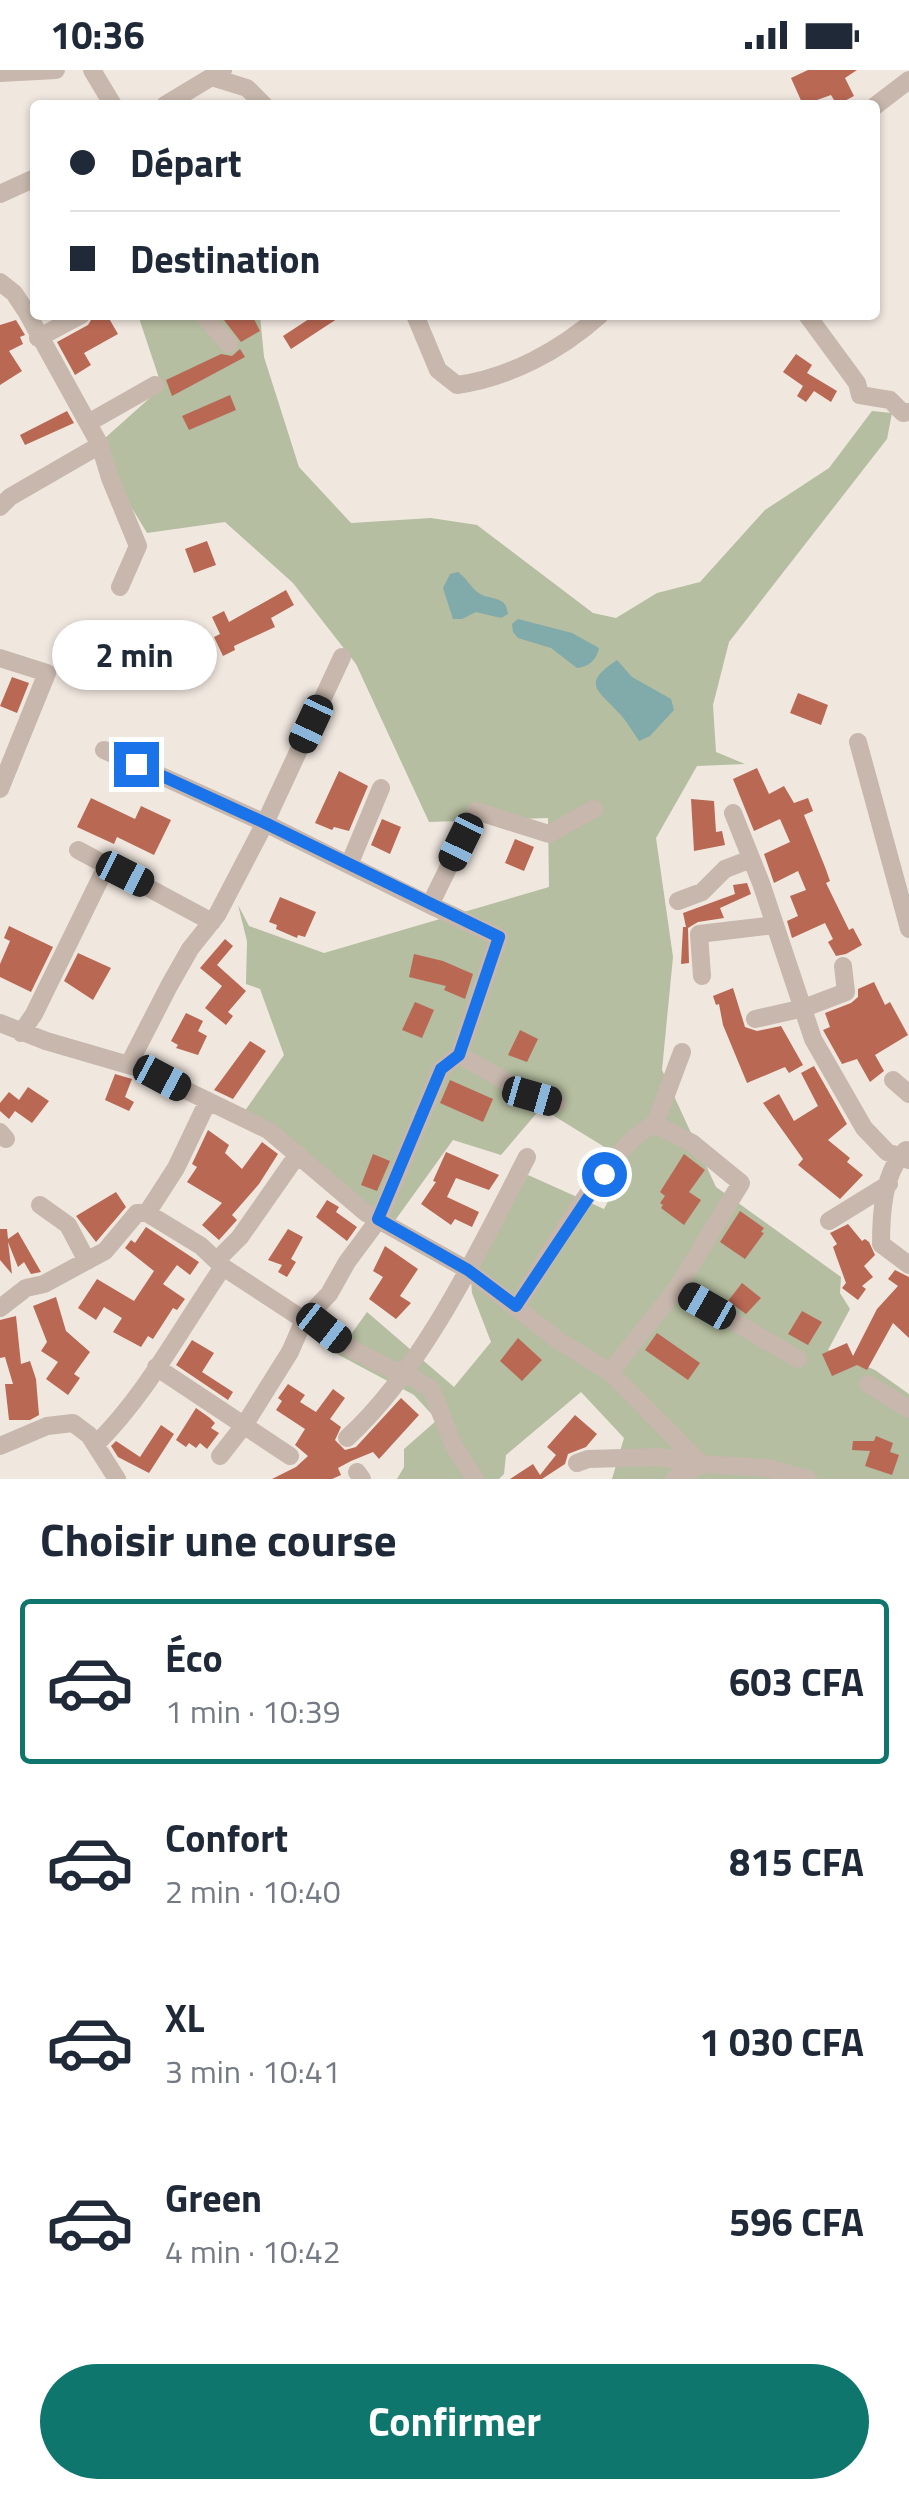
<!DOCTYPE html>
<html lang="fr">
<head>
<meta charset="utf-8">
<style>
	:root { --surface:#fff; --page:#f6f6f7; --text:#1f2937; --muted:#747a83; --line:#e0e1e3; --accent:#0f766e }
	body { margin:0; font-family:"Titillium Web",sans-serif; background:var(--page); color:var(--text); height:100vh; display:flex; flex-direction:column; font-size:38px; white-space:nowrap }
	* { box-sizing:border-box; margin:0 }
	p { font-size:32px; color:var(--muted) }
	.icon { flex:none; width:55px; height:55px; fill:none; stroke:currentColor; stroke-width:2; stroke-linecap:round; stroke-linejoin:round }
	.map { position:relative; height:1409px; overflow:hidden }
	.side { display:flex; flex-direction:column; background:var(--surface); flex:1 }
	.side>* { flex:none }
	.hud { position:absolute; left:30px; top:30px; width:850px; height:220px; border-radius:10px; box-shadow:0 2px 8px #0004; display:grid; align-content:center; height:220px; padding:0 40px; background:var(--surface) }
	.end { position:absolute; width:45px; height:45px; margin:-22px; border:12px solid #1a73e8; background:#fff; box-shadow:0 0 0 5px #fff }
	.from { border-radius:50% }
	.bubble { position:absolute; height:70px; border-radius:35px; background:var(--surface); box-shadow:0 2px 8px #0004; font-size:32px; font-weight:700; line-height:70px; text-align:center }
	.car { position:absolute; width:30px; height:60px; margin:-30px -15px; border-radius:12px; box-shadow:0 0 8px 2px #0007; background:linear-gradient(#222 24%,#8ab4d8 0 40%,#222 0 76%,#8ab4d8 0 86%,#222 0) }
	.hud b { display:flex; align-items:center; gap:35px; height:95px; font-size:38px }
	.hud b+b { border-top:2px solid var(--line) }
	.hud i { width:25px; height:25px; background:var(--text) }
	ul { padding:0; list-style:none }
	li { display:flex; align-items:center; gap:30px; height:165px; margin:0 20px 15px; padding:0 20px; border:5px solid transparent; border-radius:10px }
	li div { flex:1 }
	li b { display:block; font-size:38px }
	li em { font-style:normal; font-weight:700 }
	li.active { border-color:var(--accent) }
	li>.icon { width:90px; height:90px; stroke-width:1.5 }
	h2 { padding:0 40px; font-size:45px; line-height:120px }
	.primary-button { display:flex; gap:20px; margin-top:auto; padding:20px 40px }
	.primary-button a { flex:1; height:115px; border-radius:60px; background:var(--accent); color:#fff; font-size:40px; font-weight:700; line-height:115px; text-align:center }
	.status { display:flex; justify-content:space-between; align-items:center; height:70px; padding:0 50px; background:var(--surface); direction:ltr }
	.status svg { height:28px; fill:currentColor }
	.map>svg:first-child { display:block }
	.green { fill:#b5bea0 }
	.water { fill:#81aaaa }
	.building { fill:#b96854 }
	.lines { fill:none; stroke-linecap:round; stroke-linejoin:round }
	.minor { stroke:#c7b7ac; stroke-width:18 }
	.route { stroke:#1a73e8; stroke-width:12 }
</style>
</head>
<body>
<div class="status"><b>10:36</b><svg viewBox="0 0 49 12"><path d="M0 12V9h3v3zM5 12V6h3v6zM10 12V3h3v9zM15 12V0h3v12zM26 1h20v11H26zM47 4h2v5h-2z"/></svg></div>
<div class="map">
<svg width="909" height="1409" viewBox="0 0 909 1409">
	<rect width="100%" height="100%" fill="#f0e7df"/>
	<path class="green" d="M 138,245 L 260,245 L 264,287 L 299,397 L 351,453 L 431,448 L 477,455 L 593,543 L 616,548 L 657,523 L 700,512 L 765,440 L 829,398 L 872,341 L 892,343 L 887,369 L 729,572 L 713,635 L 716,682 L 745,694 L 697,696 L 656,768 L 673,887 L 662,1000 L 716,1117 L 841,1207 L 840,1223 L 850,1239 L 828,1280 L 875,1300 L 909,1324 L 909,1409 L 612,1409 L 624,1368 L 581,1322 L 506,1385 L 504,1404 L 499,1409 L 397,1409 L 404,1397 L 404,1379 L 437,1350 L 414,1325 L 337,1284 L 367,1242 L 454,1317 L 491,1272 L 472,1223 L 470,1196 L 528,1105 L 604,1139 L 629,1092 L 541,1038 L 501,1085 L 453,1070 L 391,1156 L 242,1045 L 284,985 L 260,919 L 246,914 L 247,871 L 238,835 L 249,856 L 324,883 L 549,817 L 548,748 L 429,752 L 356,594 L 293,513 L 225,452 L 147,463 L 95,377 L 162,317 Z"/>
	<path class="water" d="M 458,502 C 466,508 469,514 476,521 C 488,532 506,523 508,544 L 501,548 L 476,542 L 462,549 L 453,549 L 443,518 L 450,504 Z
		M 518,549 L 572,563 L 599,578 C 597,589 589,597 577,598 L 551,578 L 518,568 L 513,562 L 512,554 Z
		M 617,590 L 632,607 L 671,629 L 674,640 L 650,666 L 639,671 C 633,662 627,652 620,644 C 597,619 581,614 617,590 Z"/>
	<path class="building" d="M 808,0 L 857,0 L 845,8 L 854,26 L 837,35 L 831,25 L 803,35 L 791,8 Z
		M 94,245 L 107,245 L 118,264 L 84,283 L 91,295 L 75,305 L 57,272 L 88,255 Z
		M 220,245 L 252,245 L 260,261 L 241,272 Z
		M 315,245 L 343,245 L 291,279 L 283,266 Z
		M 16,250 L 25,265 L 20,267 L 23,274 L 9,281 L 22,301 L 0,315 L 0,255 Z
		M 240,279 L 245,287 L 172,326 L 166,310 L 221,284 L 232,286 Z
		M 796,284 L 812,295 L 807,303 L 837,321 L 831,332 L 814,321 L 806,332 L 797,326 L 803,316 L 783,302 Z
		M 230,325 L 236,340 L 189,360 L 182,346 Z
		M 67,341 L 74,353 L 25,375 L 20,365 Z
		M 207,471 L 216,495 L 194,503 L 185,479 Z
		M 286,520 L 294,535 L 271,548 L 275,557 L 234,576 L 235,580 L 223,586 L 214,567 L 220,564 L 212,547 L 224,541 L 229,552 Z
		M 12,607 L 29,613 L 17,643 L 0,636 Z
		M 798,623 L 828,635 L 821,655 L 790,643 Z
		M 757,698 L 769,724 L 784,716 L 794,733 L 808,728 L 813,741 L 804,745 L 825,797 L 830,811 L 826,813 L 849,860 L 853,858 L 862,875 L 846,884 L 836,886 L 828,872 L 833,869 L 825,853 L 792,868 L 787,851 L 798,846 L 790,826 L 806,820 L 798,801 L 774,813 L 764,784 L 790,772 L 780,749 L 754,761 L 733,709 Z
		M 339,701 L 368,716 L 349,761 L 334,757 L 332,760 L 315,753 Z
		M 91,728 L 135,749 L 141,736 L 171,750 L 154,785 L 117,767 L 114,774 L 77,757 Z
		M 691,729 L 714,731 L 716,762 L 722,761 L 725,775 L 694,781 Z
		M 382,749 L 401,757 L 390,784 L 371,775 Z
		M 515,769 L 534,777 L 524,801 L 505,793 Z
		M 747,813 L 751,824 L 720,838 L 724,848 L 698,852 L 688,858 L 689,893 L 681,894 L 683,857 L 686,857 L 683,843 L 735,824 L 733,815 Z
		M 280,827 L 316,842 L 305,867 L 298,865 L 297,868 L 276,859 L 277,855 L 269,852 Z
		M 9,856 L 53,877 L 31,922 L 0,907 L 0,894 L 10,871 L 4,868 Z
		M 225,869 L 233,876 L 217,895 L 246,921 L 228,942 L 233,946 L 226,955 L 205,938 L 222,916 L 200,898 Z
		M 78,883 L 111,898 L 93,930 L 64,911 Z
		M 414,884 L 443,891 L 473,904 L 465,929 L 444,920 L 446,916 L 409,907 Z
		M 874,912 L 885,935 L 890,932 L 908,965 L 875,985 L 884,1001 L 870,1012 L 857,989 L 842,994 L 823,960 L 830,957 L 825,943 L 851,933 L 858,927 L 858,919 Z
		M 733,918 L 745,957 L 757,961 L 781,956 L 803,995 L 789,1003 L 785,997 L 747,1013 L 723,955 L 719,934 L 716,935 L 713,926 Z
		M 415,932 L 434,940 L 422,968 L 402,960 Z
		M 186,943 L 203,951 L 198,961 L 207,966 L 198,985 L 176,978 L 178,975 L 171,971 Z
		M 520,960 L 538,969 L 527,992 L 508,985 Z
		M 250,971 L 266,981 L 233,1029 L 214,1020 Z
		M 814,996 L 847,1054 L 828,1070 L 850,1088 L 847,1092 L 863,1105 L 840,1129 L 798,1095 L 803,1089 L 763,1033 L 779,1024 L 794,1051 L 818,1036 L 801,1003 Z
		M 115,1004 L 132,1009 L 125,1027 L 134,1032 L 129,1041 L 105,1030 Z
		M 450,1010 L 493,1029 L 483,1052 L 440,1033 Z
		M 28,1017 L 49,1031 L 32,1053 L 15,1041 L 9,1049 L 0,1041 L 0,1033 L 9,1022 L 19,1030 Z
		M 208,1060 L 229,1075 L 225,1083 L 242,1099 L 262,1072 L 278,1084 L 259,1114 L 232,1145 L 237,1150 L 219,1170 L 202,1155 L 222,1133 L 187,1112 L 197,1097 L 192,1094 Z
		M 446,1082 L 499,1105 L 489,1120 L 456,1108 L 447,1127 L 479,1142 L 472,1157 L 455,1149 L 451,1155 L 421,1134 L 436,1112 L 433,1111 Z
		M 373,1084 L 390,1091 L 377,1121 L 361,1115 Z
		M 684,1084 L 705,1100 L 689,1122 L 701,1130 L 684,1155 L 661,1138 L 663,1135 L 660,1133 L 665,1126 L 660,1122 Z
		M 116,1122 L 126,1137 L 96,1172 L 76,1146 Z
		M 327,1130 L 339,1137 L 336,1142 L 357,1157 L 347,1171 L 316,1147 Z
		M 740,1141 L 764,1158 L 761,1162 L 764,1163 L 745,1189 L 720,1172 Z
		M 848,1154 L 862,1171 L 865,1169 L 869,1172 L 875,1185 L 864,1196 L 873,1207 L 862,1216 L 866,1219 L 858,1230 L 842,1218 L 846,1213 L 833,1177 L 837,1174 L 830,1163 Z
		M 146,1157 L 199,1192 L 190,1205 L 177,1195 L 163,1214 L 185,1229 L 177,1240 L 173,1238 L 153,1269 L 148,1266 L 141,1277 L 113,1262 L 122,1248 L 104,1237 L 96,1250 L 78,1238 L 97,1209 L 134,1231 L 154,1201 L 125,1178 L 131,1170 L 135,1173 Z
		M 0,1159 L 7,1159 L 8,1169 L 18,1162 L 41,1202 L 31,1204 L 24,1192 L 18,1197 L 8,1172 L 12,1204 L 0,1190 Z
		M 288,1159 L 303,1167 L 291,1189 L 296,1192 L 287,1207 L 278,1202 L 282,1195 L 268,1190 Z
		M 385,1176 L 418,1199 L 400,1226 L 411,1233 L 396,1249 L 369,1229 L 383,1207 L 373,1201 Z
		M 895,1200 L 909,1207 L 909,1268 L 893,1253 L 867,1300 L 857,1295 L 832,1306 L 822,1284 L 847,1273 L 853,1286 L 877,1239 L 898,1216 L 888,1209 Z
		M 742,1213 L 761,1228 L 746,1244 L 728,1231 Z
		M 56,1227 L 66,1261 L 90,1282 L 74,1304 L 80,1308 L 68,1325 L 46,1309 L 58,1292 L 41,1281 L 47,1272 L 33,1236 Z
		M 802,1241 L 822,1252 L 808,1275 L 788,1264 Z
		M 16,1246 L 21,1294 L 30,1291 L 36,1309 L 39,1345 L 30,1350 L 9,1350 L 5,1314 L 13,1314 L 5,1287 L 0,1288 L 0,1250 Z
		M 657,1263 L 700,1293 L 688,1310 L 645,1280 Z
		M 518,1268 L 542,1290 L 522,1311 L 500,1291 Z
		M 192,1270 L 214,1283 L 202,1302 L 233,1322 L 228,1330 L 176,1295 Z
		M 288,1314 L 305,1325 L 300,1332 L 316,1342 L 333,1319 L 345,1328 L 330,1349 L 341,1357 L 335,1370 L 345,1380 L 356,1377 L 401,1328 L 419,1345 L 379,1389 L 373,1382 L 351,1391 L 338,1398 L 341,1405 L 332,1409 L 272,1409 L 296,1397 L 308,1386 L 295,1375 L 305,1359 L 276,1340 L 282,1331 L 278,1328 Z
		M 196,1338 L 210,1348 L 215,1353 L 211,1358 L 219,1363 L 207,1379 L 200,1373 L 196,1378 L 189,1373 L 186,1377 L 176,1370 Z
		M 575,1345 L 597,1364 L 586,1377 L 568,1384 L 565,1394 L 542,1409 L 510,1409 L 533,1394 L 540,1405 L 556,1385 L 547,1377 Z
		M 161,1355 L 174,1364 L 149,1403 L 118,1387 L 111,1376 L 116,1371 L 140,1387 Z
		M 876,1366 L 893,1373 L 890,1382 L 899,1385 L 892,1405 L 865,1396 L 870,1381 L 852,1380 L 853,1371 L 874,1371 Z"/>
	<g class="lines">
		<path class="minor" d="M 92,0 L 113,35
			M 0,3 L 56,0
			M 211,7 L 247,18 L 264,35
			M 165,35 L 223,0
			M 875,36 L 909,10
			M 0,124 L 35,108
			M 0,212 L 14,223 L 26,241 L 100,375 L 110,408 L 138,476 L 120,517
			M 203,245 L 229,274
			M 415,245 L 438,300 L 457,315 C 509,308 561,280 600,245
			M 807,245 L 857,313 L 860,325 L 890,330 L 903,343 L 909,342
			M 38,268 L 81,245
			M 88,353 L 155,315
			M 0,437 L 10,427 L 100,375
			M 0,588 L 47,603 L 0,719
			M 858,672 L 909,859
			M 104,680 L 265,753 L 349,795 L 381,718
			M 733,743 L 761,813 L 813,969 L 864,1058 L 887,1082 L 909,1090
			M 78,780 L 212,852
			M 349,795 L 430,835 L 476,741 L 549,764 L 594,739
			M 678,831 L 702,822 L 725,799 L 751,789
			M 702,906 L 699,864 L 775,855
			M 755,949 L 804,938 L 846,922 L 843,896
			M 0,953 L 46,971 L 142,999 L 268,1060 L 366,1143 L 468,1200 L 559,1271 L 610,1302 L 701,1394
			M 21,963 L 34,944 L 107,795
			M 459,985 L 532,1026 L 557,1033
			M 129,994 L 169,916 L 190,879 L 217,845 L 265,753 L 342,587
			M 893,1010 L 909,1024
			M 655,1054 L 682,982
			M 0,1062 L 6,1069
			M 906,1080 C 883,1102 881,1144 881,1174 L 909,1195
			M 40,1135 L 68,1155 L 87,1191
			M 147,1143 L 201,1176 L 223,1197 L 304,1250 L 324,1258 L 352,1279 L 391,1299 L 404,1302 L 431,1319 L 453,1374 L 475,1409
			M 829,1151 L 889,1114
			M 217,1190 L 240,1167 L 298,1084
			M 677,1218 L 798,1289
			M 516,1237 C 544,1194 611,1072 655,1054 L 692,1073 L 741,1113 L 677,1218 L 610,1302
			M 0,1238 L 26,1218 L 44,1214 L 105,1181 L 137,1143 L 147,1143 L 176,1098 L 208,1031
			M 156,1297 L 290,1386
			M 868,1314 L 909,1339
			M 347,1368 C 423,1299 480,1178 527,1087
			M 96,1374 C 147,1324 182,1256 223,1197
			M 0,1376 L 47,1356 L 73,1353 L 89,1365 L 117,1409
			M 220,1386 L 245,1354 L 290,1282 L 304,1250 L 329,1224 L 347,1192 L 379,1149 L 441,999 L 459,985 L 499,867 L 430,835
			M 577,1393 L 588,1389 L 659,1387 L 701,1394 L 767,1398 L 808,1409
			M 357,1402 L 362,1409
			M 674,1409 L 701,1395"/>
	</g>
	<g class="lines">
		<path class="route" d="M 136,694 L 265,753 L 499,867 L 459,985 L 441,999 L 378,1149 L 468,1200 L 516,1236 L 604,1104"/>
	</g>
</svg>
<i class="end from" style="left:604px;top:1104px"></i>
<i class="end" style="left:136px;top:694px"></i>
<div class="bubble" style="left:52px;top:550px;width:165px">2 min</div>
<i class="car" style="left:311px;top:654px;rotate:205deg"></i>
<i class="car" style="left:461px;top:772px;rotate:206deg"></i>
<i class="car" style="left:125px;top:804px;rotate:117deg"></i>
<i class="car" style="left:162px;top:1008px;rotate:118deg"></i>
<i class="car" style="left:532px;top:1026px;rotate:106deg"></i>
<i class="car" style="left:707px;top:1236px;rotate:300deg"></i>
<i class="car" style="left:324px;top:1258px;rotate:128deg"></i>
<div class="hud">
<b><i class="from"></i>Départ</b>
<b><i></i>Destination</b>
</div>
</div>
<section class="side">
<h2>Choisir une course</h2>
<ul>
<li class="active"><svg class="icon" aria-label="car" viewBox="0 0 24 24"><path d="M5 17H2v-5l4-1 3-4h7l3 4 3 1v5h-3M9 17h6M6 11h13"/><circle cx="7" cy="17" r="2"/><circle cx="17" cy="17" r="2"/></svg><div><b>Éco</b><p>1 min · 10:39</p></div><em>603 CFA</em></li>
<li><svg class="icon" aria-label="car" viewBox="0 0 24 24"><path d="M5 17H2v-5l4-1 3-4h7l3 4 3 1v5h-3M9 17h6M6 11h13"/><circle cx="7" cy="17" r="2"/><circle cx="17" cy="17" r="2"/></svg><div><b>Confort</b><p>2 min · 10:40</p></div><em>815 CFA</em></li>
<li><svg class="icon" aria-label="car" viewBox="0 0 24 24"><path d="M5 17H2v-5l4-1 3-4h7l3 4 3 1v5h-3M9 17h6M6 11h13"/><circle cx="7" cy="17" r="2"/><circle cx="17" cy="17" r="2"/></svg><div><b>XL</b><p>3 min · 10:41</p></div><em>1 030 CFA</em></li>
<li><svg class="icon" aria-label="car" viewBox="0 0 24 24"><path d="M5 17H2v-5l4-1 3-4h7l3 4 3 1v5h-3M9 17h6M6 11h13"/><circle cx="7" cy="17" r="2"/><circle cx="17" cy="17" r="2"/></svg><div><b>Green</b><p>4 min · 10:42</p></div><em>596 CFA</em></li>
</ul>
<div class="primary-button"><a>Confirmer</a></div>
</section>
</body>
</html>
